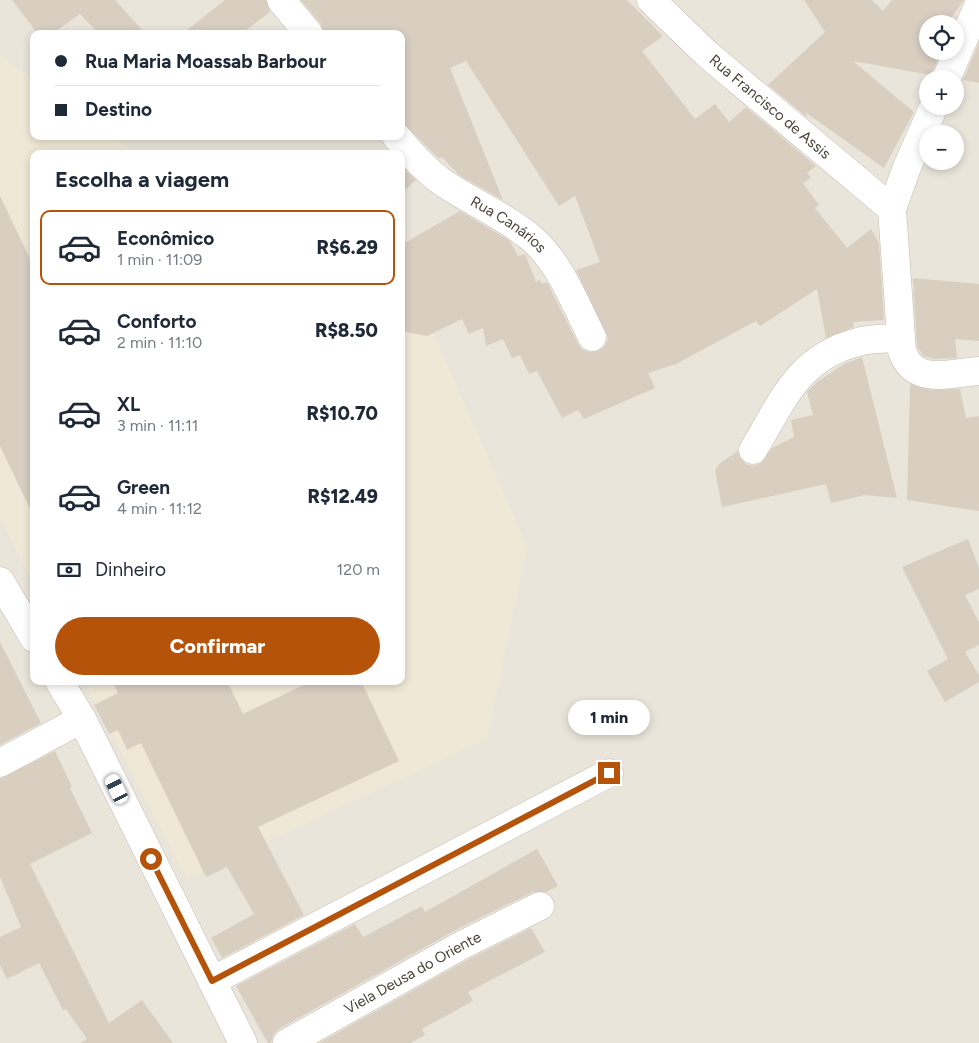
<!DOCTYPE html>
<html lang="pt">
<head>
<meta charset="utf-8">
<style>
	:root { --surface:#fff; --page:#f2f2f3; --text:#1f2937; --muted:#747a83; --line:#e0e1e3; --accent:#b45309 }
	body { margin:0; font-family:Figtree,sans-serif; background:var(--page); color:var(--text); height:100vh; display:flex; flex-direction:column; font-size:19px; white-space:nowrap }
	* { box-sizing:border-box; margin:0 }
	p { font-size:16px; color:var(--muted) }
	.icon { flex:none; width:28px; height:28px; fill:none; stroke:currentColor; stroke-width:2; stroke-linecap:round; stroke-linejoin:round }
	.map { position:relative; flex:1; overflow:hidden }
	.panel { position:absolute; left:30px; top:150px; width:375px; height:535px; display:flex; flex-direction:column; background:var(--surface); border-radius:10px; box-shadow:0 2px 8px #0003 }
	.panel>* { flex:none }
	.hud { position:absolute; left:30px; top:30px; width:375px; height:110px; border-radius:10px; box-shadow:0 2px 8px #0003; display:grid; align-content:center; height:110px; padding:0 25px; background:var(--surface) }
	.fabs { position:absolute; left:919px; top:15px; display:grid; gap:10px }
	.fabs a { display:grid; place-items:center; width:45px; height:45px; border-radius:50%; background:var(--surface); box-shadow:0 2px 8px #0003; font-size:25px }
	.end { position:absolute; width:22px; height:22px; margin:-11px; border:6px solid #b45309; background:#fff; box-shadow:0 0 0 2px #fff }
	.from { border-radius:50% }
	.bubble { position:absolute; height:35px; border-radius:18px; background:var(--surface); box-shadow:0 2px 8px #0003; font-size:16px; font-weight:800; line-height:35px; text-align:center }
	.car { position:absolute; width:15px; height:30px; margin:-15px -8px; border-radius:6px; box-shadow:0 0 4px 1px #0007; background:linear-gradient(#fff 24%,#345 0 40%,#fff 0 76%,#345 0 86%,#fff 0) }
	.hud b { display:flex; align-items:center; gap:18px; height:48px; font-size:19px }
	.hud b+b { border-top:1px solid var(--line) }
	.hud i { width:12px; height:12px; background:var(--text) }
	ul { padding:0; list-style:none }
	li { display:flex; align-items:center; gap:15px; height:75px; margin:0 10px 8px; padding:0 15px; border:2px solid transparent; border-radius:10px }
	li div { flex:1 }
	li b { display:block; font-size:19px }
	li em { font-style:normal; font-weight:800 }
	li.active { border-color:var(--accent) }
	li>.icon { width:45px; height:45px; stroke-width:1.5 }
	h2 { padding:0 25px; font-size:22px; line-height:60px }
	.pay { display:flex; align-items:center; gap:12px; height:55px; padding:0 25px; font-size:19px }
	.pay p { margin-inline-start:auto }
	.button { display:flex; gap:10px; margin-top:auto; padding:10px 25px }
	.button a { flex:1; height:58px; border-radius:30px; background:var(--accent); color:#fff; font-size:20px; font-weight:800; line-height:58px; text-align:center }
	.map>svg:first-child { display:block }
	.residential { fill:#eae5da; fill-rule:evenodd }
	.education { fill:#efe8d6 }
	.building { fill:#d8cfc1 }
	.lines { fill:none; stroke-linecap:round; stroke-linejoin:round }
	.minor-casing { stroke:#c2bbae; stroke-width:29 }
	.minor { stroke:#fff; stroke-width:28 }
	.route { stroke:#b45309; stroke-width:6 }
	.labels { text-anchor:middle; stroke-width:4.5; stroke-linejoin:round; paint-order:stroke }
	.street-label { font-size:15px; fill:#4b4439; stroke:#fff }
</style>
</head>
<body>
<div class="map">
<svg width="979" height="1043" viewBox="0 0 979 1043">
	<rect width="100%" height="100%" fill="#f6f3ec"/>
	<path class="residential" d="M 0,0 L 979,0 L 979,1043 L 0,1043 ZM 928,24 L 955,24 L 955,51 L 928,51 ZM 34,34 L 401,34 L 401,136 L 34,136 ZM 928,79 L 955,79 L 955,106 L 928,106 ZM 928,134 L 955,134 L 955,161 L 928,161 ZM 34,154 L 401,154 L 401,681 L 34,681 Z"/>
	<path class="education" d="M 0,56 L 34,80 L 34,136 L 112,136 L 137,154 L 34,154 L 34,584 L 0,519 Z
		M 401,325 L 432,330 L 527,546 L 487,739 L 187,879 L 84,681 L 401,681 Z"/>
	<path class="building" d="M 12,0 L 115,0 L 146,34 L 99,34 L 80,14 L 52,34 L 38,34 Z
		M 225,0 L 266,0 L 270,12 L 241,34 L 182,34 Z
		M 301,0 L 627,0 L 663,36 L 642,51 L 695,119 L 715,104 L 729,122 L 746,107 L 816,166 L 807,173 L 811,178 L 803,183 L 819,205 L 815,208 L 847,248 L 871,229 L 879,243 L 884,320 L 853,322 L 854,327 L 826,338 L 817,289 L 760,326 L 756,321 L 676,364 L 648,373 L 655,388 L 584,419 L 578,410 L 562,418 L 537,371 L 529,374 L 520,355 L 512,358 L 503,339 L 486,346 L 483,328 L 469,334 L 462,319 L 427,336 L 401,331 L 401,245 L 460,211 L 510,241 L 518,256 L 525,254 L 536,282 L 540,280 L 542,284 L 547,282 L 578,344 L 583,350 L 591,352 L 598,351 L 605,346 L 608,338 L 576,270 L 600,262 L 575,196 L 559,206 L 466,61 L 450,68 L 503,200 L 459,175 L 442,157 L 439,159 L 401,121 L 401,34 L 324,34 L 321,24 Z
		M 804,0 L 872,0 L 883,11 L 892,0 L 964,0 L 947,24 L 928,24 L 928,51 L 941,51 L 931,75 L 853,61 L 914,112 L 884,168 L 805,112 L 808,118 L 768,85 L 825,32 Z
		M 979,43 L 979,83 L 963,80 Z
		M 401,166 L 416,180 L 401,194 Z
		M 0,196 L 34,267 L 34,517 L 0,446 Z
		M 913,278 L 979,284 L 979,341 L 955,339 L 957,358 L 935,359 L 924,356 L 917,347 Z
		M 862,357 L 897,498 L 865,495 L 831,503 L 826,484 L 722,507 L 715,470 L 720,463 L 738,451 L 740,458 L 746,464 L 753,466 L 761,463 L 772,448 L 794,437 L 791,420 L 813,415 L 807,392 L 817,382 L 844,364 Z
		M 910,384 L 931,390 L 960,389 L 966,418 L 979,416 L 979,511 L 907,500 Z
		M 968,539 L 979,568 L 979,589 L 965,595 L 979,622 L 979,645 L 965,652 L 979,675 L 979,682 L 945,702 L 927,671 L 948,659 L 902,567 Z
		M 0,642 L 41,723 L 0,745 Z
		M 112,681 L 227,681 L 243,714 L 312,681 L 361,681 L 399,761 L 258,827 L 304,915 L 222,958 L 211,938 L 254,914 L 227,867 L 206,877 L 141,743 L 127,750 L 118,730 L 109,734 L 94,705 L 118,693 Z
		M 55,751 L 72,787 L 70,788 L 92,833 L 30,864 L 109,1023 L 142,1000 L 173,1043 L 80,1043 L 87,1039 L 66,1009 L 63,1010 L 39,963 L 7,979 L 0,965 L 0,937 L 21,927 L 0,877 L 0,779 Z
		M 537,849 L 558,886 L 546,892 L 533,892 L 454,931 L 279,1029 L 273,1035 L 271,1043 L 268,1043 L 236,986 L 355,924 L 363,937 L 422,906 L 425,912 Z
		M 531,928 L 545,952 L 468,992 L 473,1001 L 422,1029 L 425,1035 L 411,1043 L 319,1043 L 469,959 Z"/>
	<g class="lines">
		<defs>
			<g id="minor">
				<path d="M 281,0 L 309,34"/>
				<path id="s1" d="M 651,0 L 707,54 L 892,209"/>
				<path d="M 946,79 L 979,4"/>
				<path d="M 934,106 L 907,167 L 892,209 L 902,351 C 914,386 949,373 979,371"/>
				<path id="s2" d="M 396,136 C 410,153 424,169 442,182 C 470,201 503,215 530,237 C 560,262 575,304 592,337"/>
				<path d="M 753,450 C 783,401 797,358 858,342 C 871,338 886,339 900,338"/>
				<path d="M 0,581 L 34,638"/>
				<path d="M 59,681 L 82,719 L 243,1043"/>
				<path d="M 0,763 L 82,719"/>
				<path d="M 212,981 L 609,773"/>
				<path id="s3" d="M 287,1043 L 462,945 L 540,906"/>
			</g>
		</defs>
		<use href="#minor" class="minor-casing"/>
		<use href="#minor" class="minor"/>
	</g>
	<g class="lines">
		<path class="route" d="M 151,859 L 212,981 L 609,773"/>
	</g>
	<g class="labels">
		<g class="street-label">
			<text dy="5" stroke="none"><textPath href="#s1" startOffset="160">Rua Francisco de Assis</textPath></text>
			<text dy="5" stroke="none"><textPath href="#s2" startOffset="144">Rua Canários</textPath></text>
			<text dy="5" stroke="none"><textPath href="#s3" startOffset="144">Viela Deusa do Oriente</textPath></text>
		</g>
	</g>
</svg>
<div class="fabs">
<a><svg class="icon" aria-label="locate" viewBox="0 0 24 24"><circle cx="12" cy="12" r="6"/><path d="M12 2v4M12 18v4M2 12h4M18 12h4"/></svg></a>
<a>+</a>
<a>−</a>
</div>
<i class="end from" style="left:151px;top:859px"></i>
<i class="end" style="left:609px;top:773px"></i>
<div class="bubble" style="left:568px;top:700px;width:82px">1 min</div>
<i class="car" style="left:117px;top:789px;rotate:334deg"></i>
<div class="hud">
<b><i class="from"></i>Rua Maria Moassab Barbour</b>
<b><i></i>Destino</b>
</div>
<section class="panel">
<h2>Escolha a viagem</h2>
<ul>
<li class="active"><svg class="icon" aria-label="car" viewBox="0 0 24 24"><path d="M5 17H2v-5l4-1 3-4h7l3 4 3 1v5h-3M9 17h6M6 11h13"/><circle cx="7" cy="17" r="2"/><circle cx="17" cy="17" r="2"/></svg><div><b>Econômico</b><p>1 min · 11:09</p></div><em>R$6.29</em></li>
<li><svg class="icon" aria-label="car" viewBox="0 0 24 24"><path d="M5 17H2v-5l4-1 3-4h7l3 4 3 1v5h-3M9 17h6M6 11h13"/><circle cx="7" cy="17" r="2"/><circle cx="17" cy="17" r="2"/></svg><div><b>Conforto</b><p>2 min · 11:10</p></div><em>R$8.50</em></li>
<li><svg class="icon" aria-label="car" viewBox="0 0 24 24"><path d="M5 17H2v-5l4-1 3-4h7l3 4 3 1v5h-3M9 17h6M6 11h13"/><circle cx="7" cy="17" r="2"/><circle cx="17" cy="17" r="2"/></svg><div><b>XL</b><p>3 min · 11:11</p></div><em>R$10.70</em></li>
<li><svg class="icon" aria-label="car" viewBox="0 0 24 24"><path d="M5 17H2v-5l4-1 3-4h7l3 4 3 1v5h-3M9 17h6M6 11h13"/><circle cx="7" cy="17" r="2"/><circle cx="17" cy="17" r="2"/></svg><div><b>Green</b><p>4 min · 11:12</p></div><em>R$12.49</em></li>
</ul>
<div class="pay"><svg class="icon" aria-label="cash" viewBox="0 0 24 24"><path d="M3 7h18v10H3z"/><circle cx="12" cy="12" r="2"/></svg>Dinheiro<p>120 m</p></div>
<div class="button"><a>Confirmar</a></div>
</section>
</div>
</body>
</html>
